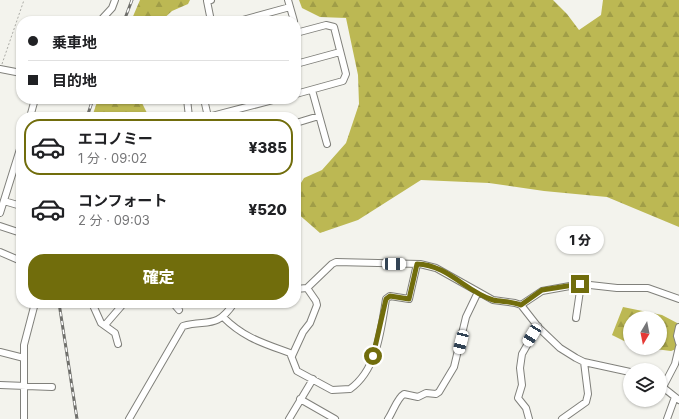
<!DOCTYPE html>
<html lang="ja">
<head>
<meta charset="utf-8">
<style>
	:root { --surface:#fff; --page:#f2f2f2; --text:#202124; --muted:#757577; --line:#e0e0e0; --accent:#716d0c }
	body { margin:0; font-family:Inter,"Noto Sans JP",sans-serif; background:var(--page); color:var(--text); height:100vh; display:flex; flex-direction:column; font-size:15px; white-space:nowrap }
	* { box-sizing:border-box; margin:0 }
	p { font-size:13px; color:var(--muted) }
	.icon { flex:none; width:22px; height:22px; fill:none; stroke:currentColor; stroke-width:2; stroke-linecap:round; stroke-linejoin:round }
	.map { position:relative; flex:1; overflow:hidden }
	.panel { position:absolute; left:16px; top:112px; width:285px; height:196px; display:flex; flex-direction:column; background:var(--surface); border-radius:16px; box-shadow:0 1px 3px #0004 }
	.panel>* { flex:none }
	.guide { position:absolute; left:16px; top:16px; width:285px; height:88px; border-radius:16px; box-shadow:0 1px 3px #0004; display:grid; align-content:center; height:88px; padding:0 12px; background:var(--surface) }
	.needle { width:26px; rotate:190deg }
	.tools { position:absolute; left:623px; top:311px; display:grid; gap:8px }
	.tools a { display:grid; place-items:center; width:44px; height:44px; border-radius:50%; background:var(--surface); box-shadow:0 1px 3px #0004; font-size:20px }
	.end { position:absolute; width:18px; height:18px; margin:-9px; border:5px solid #716d0c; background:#fff; box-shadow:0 0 0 2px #fff }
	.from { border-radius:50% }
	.bubble { position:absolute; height:28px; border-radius:14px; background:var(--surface); box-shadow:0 1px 3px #0004; font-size:13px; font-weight:800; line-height:28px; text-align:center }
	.car { position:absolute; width:12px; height:24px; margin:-12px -6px; border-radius:5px; box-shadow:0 0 3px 1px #0007; background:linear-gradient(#fff 24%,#345 0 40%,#fff 0 76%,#345 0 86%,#fff 0) }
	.guide b { display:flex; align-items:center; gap:14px; height:38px; font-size:15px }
	.guide b+b { border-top:1px solid var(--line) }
	.guide i { width:10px; height:10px; background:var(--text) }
	ul { padding:7px 0 0; list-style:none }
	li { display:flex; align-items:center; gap:12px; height:56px; margin:0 8px 6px; padding:0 4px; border:2px solid transparent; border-radius:16px }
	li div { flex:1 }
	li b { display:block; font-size:15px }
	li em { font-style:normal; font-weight:800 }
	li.current { border-color:var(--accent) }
	li>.icon { width:36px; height:36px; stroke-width:1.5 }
	.cta { display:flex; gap:8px; margin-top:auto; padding:8px 12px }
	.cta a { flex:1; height:46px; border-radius:16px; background:var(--accent); color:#fff; font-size:16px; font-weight:800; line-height:46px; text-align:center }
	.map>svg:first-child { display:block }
	.forest { fill:url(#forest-firs) }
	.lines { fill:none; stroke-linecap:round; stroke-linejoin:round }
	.minor-casing { stroke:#80807b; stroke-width:8 }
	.path { stroke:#ababa6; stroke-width:1; stroke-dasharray:2 2; stroke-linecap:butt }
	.minor { stroke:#fff; stroke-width:6 }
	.rail-casing { stroke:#70706c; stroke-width:3 }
	.rail { stroke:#fff; stroke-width:1.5; stroke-dasharray:4.5; stroke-linecap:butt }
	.route { stroke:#716d0c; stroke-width:5 }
</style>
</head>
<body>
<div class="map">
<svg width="679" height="419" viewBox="0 0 679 419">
	<defs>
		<pattern id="forest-firs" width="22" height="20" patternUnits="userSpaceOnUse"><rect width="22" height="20" fill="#bcb853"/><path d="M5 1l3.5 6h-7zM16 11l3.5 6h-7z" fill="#a09d47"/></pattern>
	</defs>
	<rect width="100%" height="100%" fill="#f3f3ed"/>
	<path class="forest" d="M 140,0 L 190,0 L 188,4 L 172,11 L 161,21 L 131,21 Z
		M 299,0 L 553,0 L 567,14 L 579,30 L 601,15 L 603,0 L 679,0 L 679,227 L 607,197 L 544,191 L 489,183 L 421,180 L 358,220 L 320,233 L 296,212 L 296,191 L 304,178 L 322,170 L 346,143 L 359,104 L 358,75 L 346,18 L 320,17 L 302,8 Z
		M 98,99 L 140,99 L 149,117 L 92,117 Z
		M 623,307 L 662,315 L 679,324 L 679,348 L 671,351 L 647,348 L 660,348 L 660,318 L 630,318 L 630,344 L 612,335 Z"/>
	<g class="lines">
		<defs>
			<path id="minor" d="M 211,0 L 207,1 L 211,21
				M 288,0 L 294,21
				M 100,21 L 112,8 L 115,0
				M 239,21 L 290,7
				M 296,33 L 326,25 L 334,27 L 346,74 L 343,81 L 296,94
				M 296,64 L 340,52
				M 0,69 L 21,73
				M 312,90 L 327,144
				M 187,99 L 189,117
				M 204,99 L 208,117 L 277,99
				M 30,117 L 35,99
				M 296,123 L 319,116
				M 4,201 L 21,206
				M 0,213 L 21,146
				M 0,226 L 21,233
				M 0,252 L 21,261
				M 296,289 L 307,288 L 332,264 L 336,262 L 420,264 L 436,268 L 493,300 L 515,303 L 521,305 L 539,328 L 560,348 L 576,358 L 584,362 L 630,372
				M 92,303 L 101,323 L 115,333 L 118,344
				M 173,303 L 179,310
				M 521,305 L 542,291 L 581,284 L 617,288 L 648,288 L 679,299
				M 223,317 C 244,338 263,343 290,353 L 297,371 L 332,390 L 350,389 C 377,370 381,330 386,299 L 390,296 L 409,299 L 417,264
				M 576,318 L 581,284
				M 105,325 L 124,303
				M 679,327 L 677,336 L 679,343
				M 0,352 L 24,358
				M 292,356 L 303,332 L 310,323 L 317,305 L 316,301 L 307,288
				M 0,385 L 52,387
				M 660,385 L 679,400
				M 663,387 L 675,364 L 679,347
				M 300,399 L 335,419
				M 24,419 L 24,345 L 35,303
				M 129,419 L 183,326 C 207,319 216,330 234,303
				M 289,419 L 313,379
				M 388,419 C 393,412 397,398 404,394 L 418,397 L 426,393 L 436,394 L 439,392 L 454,367 L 466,317 L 478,292
				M 529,419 L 526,408 L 518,398 L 522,385 L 520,368 L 522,354 L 538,326
				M 562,419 L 586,402 L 588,394 L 584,362
				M 667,419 L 675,397"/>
		</defs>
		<use href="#minor" class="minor-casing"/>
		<path class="path" d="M 2,64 L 24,0"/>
		<use href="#minor" class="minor"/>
		<defs>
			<path id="rail" d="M 124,21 L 132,0
				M 87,117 L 93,99
				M 59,303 L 77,419"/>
		</defs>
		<use href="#rail" class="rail-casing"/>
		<use href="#rail" class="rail"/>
	</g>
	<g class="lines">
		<path class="route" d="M 373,356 L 386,299 L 390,296 L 409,299 L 417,264 C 448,265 466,292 493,300 C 502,302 512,301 521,305 L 542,290 L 580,284"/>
	</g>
</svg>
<div class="tools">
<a><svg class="needle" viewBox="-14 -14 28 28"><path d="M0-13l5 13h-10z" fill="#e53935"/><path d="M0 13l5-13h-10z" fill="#757577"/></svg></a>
<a><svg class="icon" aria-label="layers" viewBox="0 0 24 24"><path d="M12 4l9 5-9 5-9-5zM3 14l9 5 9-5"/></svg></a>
</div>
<i class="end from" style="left:373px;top:356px"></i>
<i class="end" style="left:580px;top:284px"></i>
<div class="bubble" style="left:556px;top:226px;width:48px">1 分</div>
<i class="car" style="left:394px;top:264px;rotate:90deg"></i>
<i class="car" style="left:532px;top:335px;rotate:211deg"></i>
<i class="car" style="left:461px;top:342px;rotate:194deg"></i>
<div class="guide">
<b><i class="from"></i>乗車地</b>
<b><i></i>目的地</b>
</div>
<section class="panel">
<ul>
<li class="current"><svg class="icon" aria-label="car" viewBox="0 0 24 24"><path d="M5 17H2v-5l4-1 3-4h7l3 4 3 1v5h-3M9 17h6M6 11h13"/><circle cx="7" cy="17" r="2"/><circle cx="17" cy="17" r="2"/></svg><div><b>エコノミー</b><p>1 分 · 09:02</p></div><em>¥385</em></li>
<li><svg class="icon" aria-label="car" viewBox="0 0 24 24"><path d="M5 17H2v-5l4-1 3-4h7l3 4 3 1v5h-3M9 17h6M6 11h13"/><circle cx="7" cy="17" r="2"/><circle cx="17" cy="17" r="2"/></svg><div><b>コンフォート</b><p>2 分 · 09:03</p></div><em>¥520</em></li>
</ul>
<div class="cta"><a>確定</a></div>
</section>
</div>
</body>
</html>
